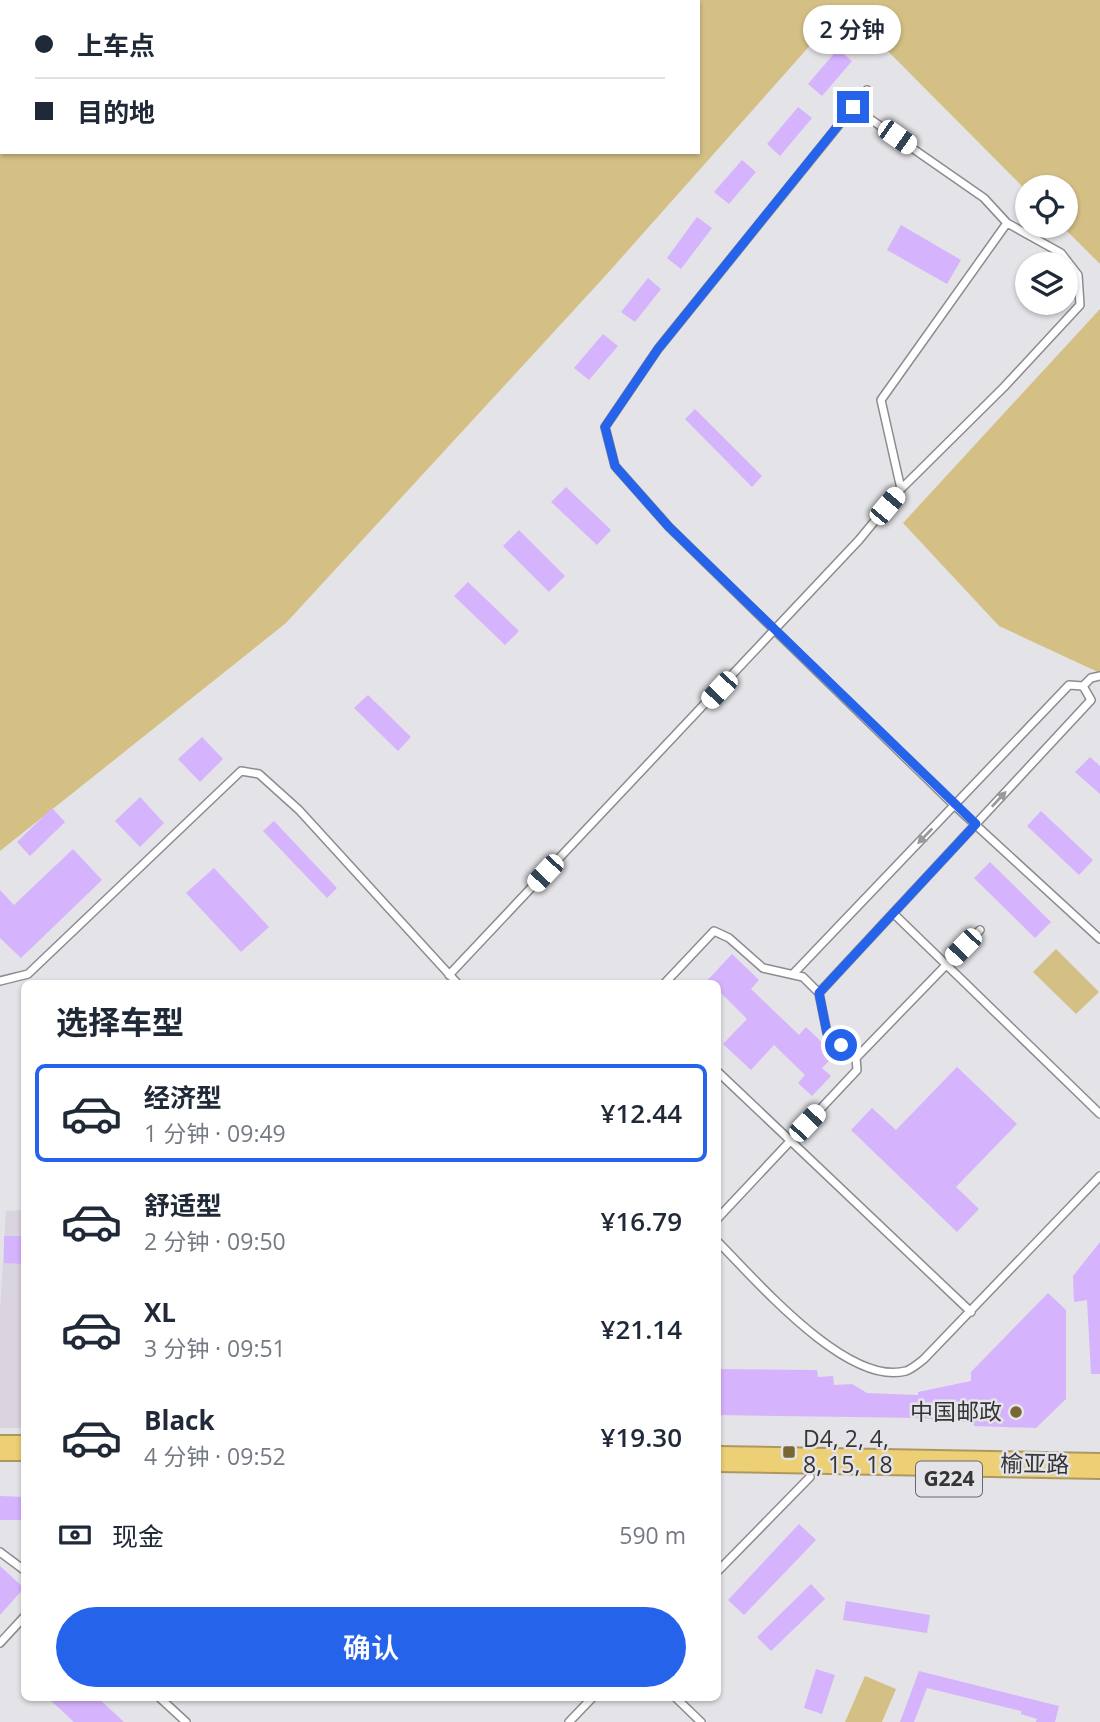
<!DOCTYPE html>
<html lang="zh">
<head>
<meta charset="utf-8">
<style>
	:root { --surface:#fff; --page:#f6f6f7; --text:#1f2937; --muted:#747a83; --line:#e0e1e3; --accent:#2563eb }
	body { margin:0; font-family:"Open Sans","Noto Sans SC",sans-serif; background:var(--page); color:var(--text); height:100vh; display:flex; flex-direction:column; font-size:26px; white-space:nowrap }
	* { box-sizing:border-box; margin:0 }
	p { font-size:23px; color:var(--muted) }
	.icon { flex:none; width:38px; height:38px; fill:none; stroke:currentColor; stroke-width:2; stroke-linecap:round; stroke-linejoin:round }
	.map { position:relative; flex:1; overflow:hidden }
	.drawer { position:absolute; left:21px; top:980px; width:700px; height:721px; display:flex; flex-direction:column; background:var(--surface); border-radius:10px; box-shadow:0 2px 5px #0004 }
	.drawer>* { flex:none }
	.banner { position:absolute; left:0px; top:0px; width:700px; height:154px; box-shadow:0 2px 5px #0004; display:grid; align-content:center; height:154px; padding:0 35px; background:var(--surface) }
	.buttons { position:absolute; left:1015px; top:175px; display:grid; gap:14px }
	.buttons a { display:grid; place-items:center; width:63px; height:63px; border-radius:50%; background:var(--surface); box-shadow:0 2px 5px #0004; font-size:35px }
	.end { position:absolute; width:32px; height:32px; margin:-16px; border:9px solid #2563eb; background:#fff; box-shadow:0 0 0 4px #fff }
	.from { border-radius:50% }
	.bubble { position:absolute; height:49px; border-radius:24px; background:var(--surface); box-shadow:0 2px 5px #0004; font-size:23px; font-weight:600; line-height:49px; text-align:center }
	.car { position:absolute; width:21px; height:42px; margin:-21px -10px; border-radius:9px; box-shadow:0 0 5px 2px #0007; background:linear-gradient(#fff 24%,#345 0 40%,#fff 0 76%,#345 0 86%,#fff 0) }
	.banner b { display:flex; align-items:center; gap:24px; height:66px; font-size:26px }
	.banner b+b { border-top:2px solid var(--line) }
	.banner i { width:18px; height:18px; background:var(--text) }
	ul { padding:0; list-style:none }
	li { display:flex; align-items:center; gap:21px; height:98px; margin:0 14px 10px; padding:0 21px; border:4px solid transparent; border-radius:10px }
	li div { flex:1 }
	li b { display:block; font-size:26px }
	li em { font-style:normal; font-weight:600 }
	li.on { border-color:var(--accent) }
	li>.icon { width:63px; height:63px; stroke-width:1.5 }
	h2 { padding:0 35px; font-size:32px; line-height:84px }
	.pay { display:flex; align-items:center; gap:18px; height:77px; padding:0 35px; font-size:26px }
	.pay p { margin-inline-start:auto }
	.action { display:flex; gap:14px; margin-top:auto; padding:14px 35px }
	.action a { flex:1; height:80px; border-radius:42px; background:var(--accent); color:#fff; font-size:28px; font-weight:600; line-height:80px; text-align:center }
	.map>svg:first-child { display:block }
	.built { fill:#d9d4df }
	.green { fill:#d4c085; fill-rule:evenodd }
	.building { fill:#d6b3fd }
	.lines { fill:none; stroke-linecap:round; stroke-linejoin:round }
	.lane-casing { stroke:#8d8b8f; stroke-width:10 }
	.highway-casing { stroke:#ad995f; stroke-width:28 }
	.lane { stroke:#fff; stroke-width:7 }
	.highway { stroke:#edcf75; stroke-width:24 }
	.oneway { fill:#9a9a9a }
	.route { stroke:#2563eb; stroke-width:9 }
	.poi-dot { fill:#776734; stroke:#e4e3e7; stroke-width:2.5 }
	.labels { text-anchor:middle; stroke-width:5; stroke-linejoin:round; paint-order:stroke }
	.shield { fill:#e4e3e7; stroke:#6a686b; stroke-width:2 }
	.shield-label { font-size:21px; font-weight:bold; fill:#353436 }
	.poi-label { font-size:23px; fill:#353436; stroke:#e4e3e7; text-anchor:end }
	.street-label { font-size:23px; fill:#353436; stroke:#e4e3e7 }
</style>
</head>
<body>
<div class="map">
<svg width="1100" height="1722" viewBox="0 0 1100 1722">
	<rect width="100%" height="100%" fill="#e4e3e7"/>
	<path class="built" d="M 24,1210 L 24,1428 L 0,1428 L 0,1310 L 6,1211 Z"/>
	<path class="green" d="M 0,0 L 1100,0 L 1100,264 L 1062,226 L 1066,226 L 1066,187 L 1027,187 L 1027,191 L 844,7 L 607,274 L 286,623 L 0,851 ZM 2,2 L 698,2 L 698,152 L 2,152 Z
		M 1100,309 L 1100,673 L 999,626 L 903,523 Z
		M 1056,949 L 1099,992 L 1076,1014 L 1033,972 Z
		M 865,1676 L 896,1689 L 882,1722 L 845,1722 Z"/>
	<path class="building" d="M 838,49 L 852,61 L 822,96 L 808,84 Z
		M 798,107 L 812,118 L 780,156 L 767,144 Z
		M 742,160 L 756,172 L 729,204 L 714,192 Z
		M 697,217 L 712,228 L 681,269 L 667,258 Z
		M 901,225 L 961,260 L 947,284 L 887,250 Z
		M 648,278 L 661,289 L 635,322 L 621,312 Z
		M 603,334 L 618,346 L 589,380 L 574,368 Z
		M 695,409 L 762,476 L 752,487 L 685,419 Z
		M 566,487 L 611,530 L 597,545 L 551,502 Z
		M 519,530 L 565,576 L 549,592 L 503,546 Z
		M 468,582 L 519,631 L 505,645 L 454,596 Z
		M 368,695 L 411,737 L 398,751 L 354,708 Z
		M 202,737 L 223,759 L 200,782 L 178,759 Z
		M 1090,757 L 1100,766 L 1100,794 L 1075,772 Z
		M 140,797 L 164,823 L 140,847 L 115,821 Z
		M 52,808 L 65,822 L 30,856 L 17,842 Z
		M 1041,811 L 1093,860 L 1079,875 L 1027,826 Z
		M 274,821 L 337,888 L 327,898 L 263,831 Z
		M 73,849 L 102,880 L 21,958 L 0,938 L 0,890 L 14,905 Z
		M 990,862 L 1051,922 L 1035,938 L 974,878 Z
		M 214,868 L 269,927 L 241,952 L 186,893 Z
		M 732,954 L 759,980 L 751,989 L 799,1035 L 806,1027 L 835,1055 L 822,1068 L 831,1076 L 812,1096 L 798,1083 L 805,1075 L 774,1045 L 751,1070 L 723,1044 L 747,1019 L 718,990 L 718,984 L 704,984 Z
		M 957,1067 L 1017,1124 L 956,1187 L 979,1209 L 957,1232 L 851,1130 L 872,1108 L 896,1130 Z
		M 4,1236 L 24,1236 L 24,1264 L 4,1263 Z
		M 1100,1242 L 1100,1374 L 1091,1374 L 1087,1300 L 1074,1302 L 1073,1276 Z
		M 1048,1293 L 1066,1310 L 1066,1399 L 1036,1428 L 974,1426 L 974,1423 L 921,1418 L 718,1415 L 718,1369 L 817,1370 L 818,1377 L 833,1376 L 834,1385 L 852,1384 L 867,1393 L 918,1395 L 918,1392 L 971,1381 L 971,1372 Z
		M 0,1496 L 24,1497 L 24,1520 L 0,1520 Z
		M 799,1524 L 816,1540 L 744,1615 L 728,1600 Z
		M 0,1566 L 24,1588 L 0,1615 Z
		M 811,1584 L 825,1599 L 771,1651 L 757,1637 Z
		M 846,1601 L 930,1615 L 927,1633 L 843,1620 Z
		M 816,1669 L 835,1675 L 822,1714 L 804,1708 Z
		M 919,1671 L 1059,1706 L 1055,1722 L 1036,1722 L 1037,1719 L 1021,1714 L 1021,1711 L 927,1688 L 914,1722 L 900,1722 Z
		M 48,1698 L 98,1698 L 124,1722 L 74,1722 Z"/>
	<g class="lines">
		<defs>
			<path id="lane" d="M 867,90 L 658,349 L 605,427 L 615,466 L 669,527 L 954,805 L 1100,939
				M 901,489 L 1004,387 L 1080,305 L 1078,275 L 1061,253 L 1007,223
				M 1083,686 L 1091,678 L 1100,676
				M 893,913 L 1100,1114
				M 793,974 L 1069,685 L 1083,686 L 1091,700 L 819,993
				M 449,975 L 859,540 L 901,489 L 881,400 L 1007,223 L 984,198 L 853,107
				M 0,981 L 28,974 L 241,771 L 259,774 L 299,810 L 458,984
				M 664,984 L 714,931 L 729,938 L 763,968 L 803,977 L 819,993 L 827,1033 L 856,1058 L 857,1070 L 718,1218
				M 856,1058 L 980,930
				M 718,1072 L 971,1312
				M 718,1242 C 756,1280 847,1387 906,1371 C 912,1369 919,1363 924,1359 L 1100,1176
				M 0,1552 L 24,1570
				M 718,1571 L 810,1477
				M 0,1643 L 24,1617
				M 160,1698 L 186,1722
				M 676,1698 L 701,1722
				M 569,1722 L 592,1698"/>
			<path id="highway" d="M 0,1448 L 24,1448
				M 718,1459 L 1100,1466"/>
		</defs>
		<use href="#lane" class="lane-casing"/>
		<use href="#highway" class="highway-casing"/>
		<use href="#lane" class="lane"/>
		<use href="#highway" class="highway"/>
	</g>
	<defs><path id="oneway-solid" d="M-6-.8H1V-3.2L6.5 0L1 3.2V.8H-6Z" transform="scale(1.75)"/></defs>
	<g class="oneway">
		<use href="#oneway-solid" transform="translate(999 799) rotate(-47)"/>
		<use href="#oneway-solid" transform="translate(925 836) rotate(134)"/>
	</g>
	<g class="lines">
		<path class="route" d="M 841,1045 L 827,1033 L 819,993 L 976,824 L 669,527 L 615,466 L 605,427 L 658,349 L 853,107"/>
	</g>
	<g class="poi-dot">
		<circle cx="1016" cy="1412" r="7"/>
		<rect x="782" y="1445" width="14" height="14" rx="3.5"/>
	</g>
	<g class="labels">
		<rect class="shield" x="916" y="1461.5" width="66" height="35" rx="5"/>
		<g class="shield-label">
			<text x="949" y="1486">G224</text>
		</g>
		<g class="poi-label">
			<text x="1002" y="1420">中国邮政</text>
			<text x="803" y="1447" text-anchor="start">D4, 2, 4,<tspan x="803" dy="26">8, 15, 18</tspan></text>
		</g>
		<g class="street-label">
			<text transform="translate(1035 1464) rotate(1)" y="8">榆亚路</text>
		</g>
	</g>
</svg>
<div class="buttons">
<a><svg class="icon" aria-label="locate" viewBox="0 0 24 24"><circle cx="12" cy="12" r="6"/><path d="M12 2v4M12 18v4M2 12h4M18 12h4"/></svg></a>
<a><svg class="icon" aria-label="layers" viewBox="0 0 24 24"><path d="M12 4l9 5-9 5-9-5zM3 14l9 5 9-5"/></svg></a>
</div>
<i class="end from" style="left:841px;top:1045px"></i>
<i class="end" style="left:853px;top:107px"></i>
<div class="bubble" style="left:803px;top:5px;width:98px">2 分钟</div>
<i class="car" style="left:897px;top:137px;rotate:125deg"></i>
<i class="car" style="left:887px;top:506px;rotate:40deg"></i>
<i class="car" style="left:719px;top:690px;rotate:223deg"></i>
<i class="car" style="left:545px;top:873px;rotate:223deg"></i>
<i class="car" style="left:963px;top:947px;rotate:224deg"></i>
<i class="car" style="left:807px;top:1123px;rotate:43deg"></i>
<div class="banner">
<b><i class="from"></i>上车点</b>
<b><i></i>目的地</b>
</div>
<section class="drawer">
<h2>选择车型</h2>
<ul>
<li class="on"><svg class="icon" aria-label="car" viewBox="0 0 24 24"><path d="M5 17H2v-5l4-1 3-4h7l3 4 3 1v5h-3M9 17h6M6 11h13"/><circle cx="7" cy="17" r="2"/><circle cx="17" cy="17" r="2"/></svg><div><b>经济型</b><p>1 分钟 · 09:49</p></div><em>¥12.44</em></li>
<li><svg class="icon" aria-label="car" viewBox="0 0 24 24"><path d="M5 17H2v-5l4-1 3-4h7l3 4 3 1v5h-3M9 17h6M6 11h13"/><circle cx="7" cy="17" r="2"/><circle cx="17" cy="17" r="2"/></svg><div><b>舒适型</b><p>2 分钟 · 09:50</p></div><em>¥16.79</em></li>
<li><svg class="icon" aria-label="car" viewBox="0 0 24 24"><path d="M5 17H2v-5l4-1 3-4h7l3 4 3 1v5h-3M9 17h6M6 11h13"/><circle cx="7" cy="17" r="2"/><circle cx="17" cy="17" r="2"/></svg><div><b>XL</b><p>3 分钟 · 09:51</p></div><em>¥21.14</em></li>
<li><svg class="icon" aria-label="car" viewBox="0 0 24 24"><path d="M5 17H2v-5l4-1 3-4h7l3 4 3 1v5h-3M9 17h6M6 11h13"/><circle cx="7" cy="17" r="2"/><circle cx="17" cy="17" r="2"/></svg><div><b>Black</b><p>4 分钟 · 09:52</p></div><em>¥19.30</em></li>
</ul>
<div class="pay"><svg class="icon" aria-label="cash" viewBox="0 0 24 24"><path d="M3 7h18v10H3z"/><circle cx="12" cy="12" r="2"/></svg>现金<p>590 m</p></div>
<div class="action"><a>确认</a></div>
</section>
</div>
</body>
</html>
